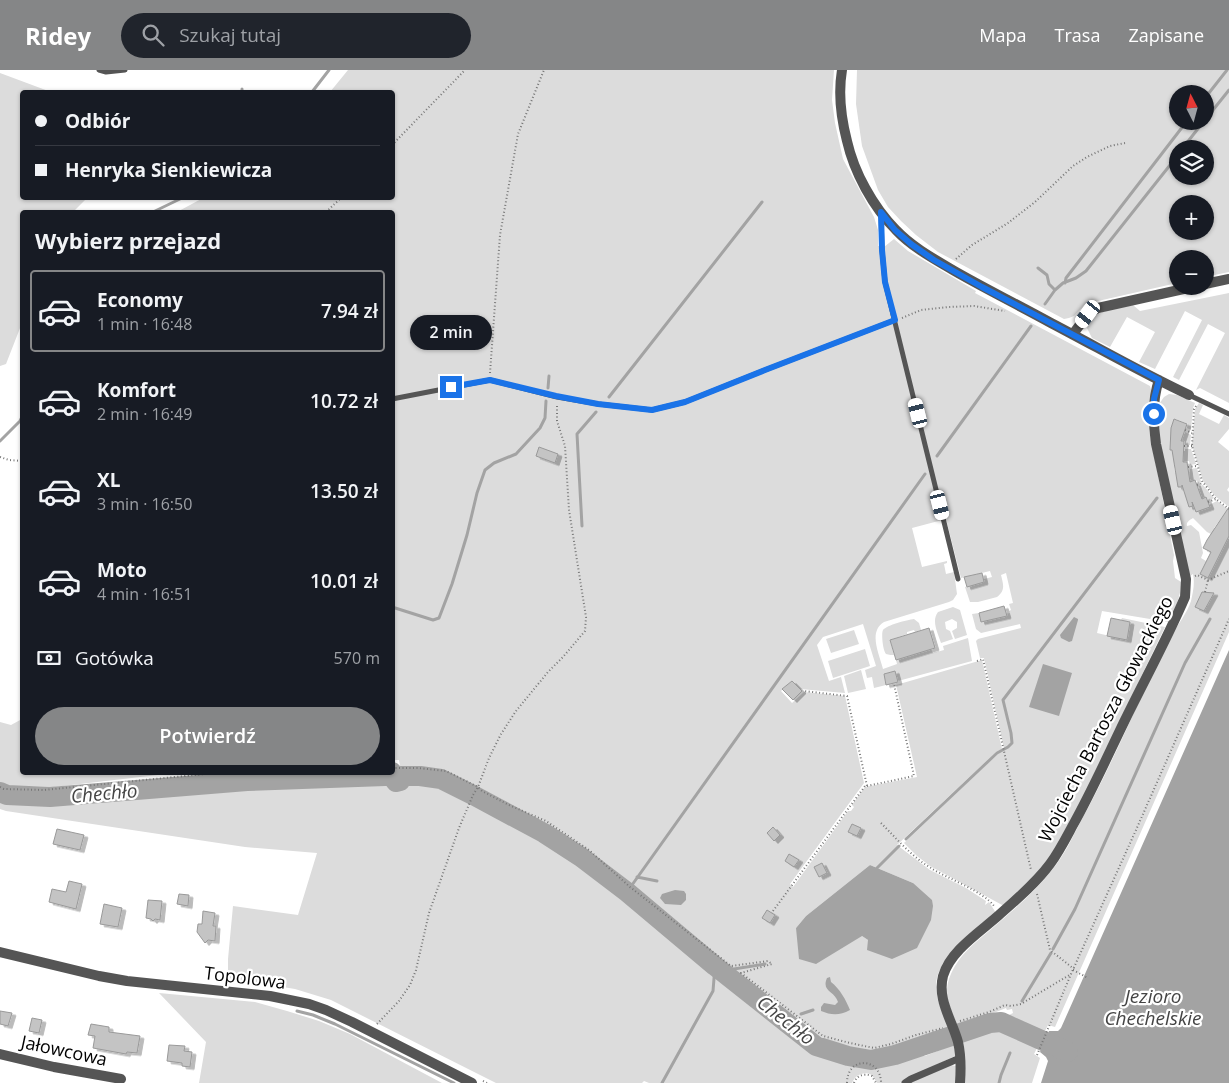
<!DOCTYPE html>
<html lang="pl">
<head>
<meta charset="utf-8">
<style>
	:root { --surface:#171b24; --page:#20242c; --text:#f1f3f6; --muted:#9ea1a6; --line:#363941; --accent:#858687 }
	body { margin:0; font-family:"Open Sans",sans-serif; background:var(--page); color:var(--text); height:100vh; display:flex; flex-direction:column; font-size:19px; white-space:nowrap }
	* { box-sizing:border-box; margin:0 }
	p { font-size:16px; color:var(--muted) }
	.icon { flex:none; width:28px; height:28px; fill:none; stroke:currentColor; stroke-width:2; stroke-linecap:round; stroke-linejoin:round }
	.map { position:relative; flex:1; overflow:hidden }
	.panel { position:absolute; left:20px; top:140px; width:375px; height:565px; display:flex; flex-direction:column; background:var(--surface); border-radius:5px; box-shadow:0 1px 4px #0004 }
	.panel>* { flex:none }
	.banner { position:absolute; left:20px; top:20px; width:375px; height:110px; border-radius:5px; box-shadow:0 1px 4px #0004; display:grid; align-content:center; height:110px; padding:0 15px; background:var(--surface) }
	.needle { width:32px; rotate:354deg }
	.tools { position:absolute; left:1169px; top:15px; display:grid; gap:10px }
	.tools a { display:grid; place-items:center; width:45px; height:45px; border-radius:50%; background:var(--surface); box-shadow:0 1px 4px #0004; font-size:25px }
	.end { position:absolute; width:22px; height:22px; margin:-11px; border:6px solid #1a73e8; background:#fff; box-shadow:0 0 0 2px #fff }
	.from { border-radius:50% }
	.bubble { position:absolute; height:35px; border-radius:18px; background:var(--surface); box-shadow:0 1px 4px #0004; font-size:16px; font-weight:600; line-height:35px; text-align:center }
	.car { position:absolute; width:15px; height:30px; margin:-15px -8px; border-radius:6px; box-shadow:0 0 4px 1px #0007; background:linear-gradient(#fff 24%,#345 0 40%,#fff 0 76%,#345 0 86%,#fff 0) }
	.banner b { display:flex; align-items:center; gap:18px; height:48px; font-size:19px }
	.banner b+b { border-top:1px solid var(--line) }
	.banner i { width:12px; height:12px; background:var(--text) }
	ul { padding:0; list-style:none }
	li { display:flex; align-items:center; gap:15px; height:82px; margin:0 10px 8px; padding:0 5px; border:2px solid transparent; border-radius:5px }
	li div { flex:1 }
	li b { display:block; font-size:19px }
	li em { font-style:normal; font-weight:600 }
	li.selected { border-color:var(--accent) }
	li>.icon { width:45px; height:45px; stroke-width:1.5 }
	h2 { padding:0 15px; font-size:22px; line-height:60px }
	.pay { display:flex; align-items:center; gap:12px; height:55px; padding:0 15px; font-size:19px }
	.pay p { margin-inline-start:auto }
	.action { display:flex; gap:10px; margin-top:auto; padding:10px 15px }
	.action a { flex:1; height:58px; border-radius:30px; background:var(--accent); color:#fff; font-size:20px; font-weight:600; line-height:58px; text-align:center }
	header { display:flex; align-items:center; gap:30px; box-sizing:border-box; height:70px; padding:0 25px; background:var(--accent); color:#fff }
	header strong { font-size:24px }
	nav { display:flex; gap:28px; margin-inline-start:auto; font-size:18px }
	.search { width:350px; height:45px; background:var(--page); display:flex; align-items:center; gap:12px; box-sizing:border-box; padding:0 18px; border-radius:28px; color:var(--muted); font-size:19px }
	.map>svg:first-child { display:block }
	.green { fill:#dcdcdc; fill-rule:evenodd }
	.water { fill:#a3a3a3 }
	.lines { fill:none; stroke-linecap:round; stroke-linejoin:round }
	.stream { stroke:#a3a3a3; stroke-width:3 }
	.river { stroke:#a3a3a3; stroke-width:20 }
	.building { fill:#c4c4c4; stroke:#999; filter:url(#shadow) }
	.path { stroke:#777; stroke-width:2; stroke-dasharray:1 2.5; stroke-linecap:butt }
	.service { stroke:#555; stroke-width:5 }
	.pedestrian { stroke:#555; stroke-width:7 }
	.minor { stroke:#555; stroke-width:10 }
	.tertiary { stroke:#555; stroke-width:10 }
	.route { stroke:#1a73e8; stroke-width:6 }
	.labels { text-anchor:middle; stroke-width:4.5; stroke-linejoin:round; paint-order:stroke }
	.street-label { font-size:18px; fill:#000; stroke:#fff }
	.water-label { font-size:19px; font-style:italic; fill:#444; stroke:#fff }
</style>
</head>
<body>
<header>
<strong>Ridey</strong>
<div class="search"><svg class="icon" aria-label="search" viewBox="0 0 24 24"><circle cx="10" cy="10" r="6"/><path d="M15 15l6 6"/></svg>Szukaj tutaj</div>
<nav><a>Mapa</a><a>Trasa</a><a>Zapisane</a></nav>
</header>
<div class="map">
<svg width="1229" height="1013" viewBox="0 0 1229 1013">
	<defs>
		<filter id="shadow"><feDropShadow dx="4" dy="2.5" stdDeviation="0" flood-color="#0004"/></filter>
	</defs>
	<rect width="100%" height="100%" fill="#fff"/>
	<path class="green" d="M 348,0 L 834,0 L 832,30 L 835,53 L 843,89 L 874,147 L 878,160 L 878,176 L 884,177 L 894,169 L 908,181 L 976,221 L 975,223 L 1150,316 L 1152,323 L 1149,360 L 1174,485 L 1173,491 L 1175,508 L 1181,512 C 1181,527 1175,539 1168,552 L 1102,541 L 1097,563 L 1127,570 L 1130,552 L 1121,550 L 1122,548 L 1165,557 L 1083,727 L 1057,776 L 1044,795 L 1028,813 L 1004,836 L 930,796 L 917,786 L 904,773 L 1004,678 L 984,588 L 980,588 L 976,571 L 978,569 L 1021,558 L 1020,554 L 981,563 L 976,559 L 972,544 L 979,543 L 982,552 L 1006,546 L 1006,544 L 1010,543 L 1009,541 L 1011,540 L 1009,534 L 1013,533 L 1006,503 L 1001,505 C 1003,514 1006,520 997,527 L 978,532 L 970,532 L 965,517 L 984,512 L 984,509 L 992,507 L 990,501 L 961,508 L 946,449 L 912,458 L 922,497 L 947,491 L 947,493 L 944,494 L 946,504 L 954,502 L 957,524 L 953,530 L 949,532 L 884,552 C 868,562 879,583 883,599 L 897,594 L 896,590 L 931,579 L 933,583 L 944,580 L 943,576 L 968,568 L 972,591 L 898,611 L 895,601 L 884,604 L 886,615 L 874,618 L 872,607 L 867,608 L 865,600 L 876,596 L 863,554 L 823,567 L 817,575 L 829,611 L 841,607 L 845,623 L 800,619 L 792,611 L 781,621 L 792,633 L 804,622 L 845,626 L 864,713 L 790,814 L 793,817 L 848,741 L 851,741 L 854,737 L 852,735 L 865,717 L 917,707 L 896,615 L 982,590 L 1002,679 L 996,682 L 897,775 L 930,800 L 966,818 L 986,831 L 985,835 L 989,832 L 996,843 L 943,893 L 938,904 L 936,912 L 938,931 L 949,958 L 916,968 L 918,973 C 907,978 896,984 885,985 C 860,989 834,982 813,970 L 576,779 L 552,763 L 520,745 L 443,707 L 427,703 L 401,702 L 399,690 L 392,690 L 392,142 L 177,142 L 203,128 L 392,128 L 392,22 L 330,22 ZM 870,795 L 913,813 L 868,870 L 862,866 L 796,858 L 806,846 Z
		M 857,0 L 1229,0 L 1229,202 L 1205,207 L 1205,189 L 1178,189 L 1177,213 L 1085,234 L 1074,246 L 1069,248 L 1064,249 L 938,182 L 916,165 L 901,151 L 888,137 L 878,120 L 862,76 L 856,34 ZM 1178,24 L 1205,24 L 1205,51 L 1178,51 ZM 1178,79 L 1205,79 L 1205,106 L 1178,106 ZM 1178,134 L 1205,134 L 1205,161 L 1178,161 Z
		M 0,3 L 51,22 L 22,22 L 22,128 L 87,128 L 73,142 L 22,142 L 22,253 L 6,294 L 0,296 Z
		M 1229,223 L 1229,333 L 1200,318 L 1196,320 L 1225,263 L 1208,254 L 1179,310 L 1173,307 L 1202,250 L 1185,241 L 1155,299 L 1139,292 L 1155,262 L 1127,247 L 1110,277 L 1092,268 L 1087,258 C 1092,239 1117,239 1133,235 L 1140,241 Z
		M 1169,324 L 1177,325 L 1195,333 L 1193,338 L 1191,360 L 1187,358 L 1188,354 L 1175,349 L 1171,359 L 1184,364 L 1185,362 L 1191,365 L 1190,375 L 1185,375 L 1185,371 L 1171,370 L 1170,380 L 1185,381 L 1185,379 L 1191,379 L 1196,394 L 1190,395 L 1189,391 L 1174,394 L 1175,403 L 1190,402 L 1190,399 L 1197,398 L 1201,412 L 1198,413 L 1196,410 L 1182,415 L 1185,424 L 1200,419 L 1199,416 L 1203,415 L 1214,428 L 1208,431 L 1206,427 L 1193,433 L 1210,437 L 1209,435 L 1217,431 L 1229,440 L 1225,443 L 1214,458 L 1229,469 L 1229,562 L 1055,957 L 1048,955 L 1043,965 L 1036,963 L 1025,952 L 1011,948 L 1009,945 L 1013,943 L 1012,939 L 1007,940 L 1006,938 L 958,957 C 948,933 941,920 955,896 C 963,882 977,871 989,861 C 1011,842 1034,823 1052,800 C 1064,786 1072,768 1081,751 C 1109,700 1132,646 1157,594 C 1162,584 1166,573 1172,564 C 1179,553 1187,543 1191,531 C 1193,522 1195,513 1193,504 L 1190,506 L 1166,405 L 1158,360 L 1159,334 L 1164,327 ZM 1193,448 L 1207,462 L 1211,464 L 1214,477 L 1206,491 L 1201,488 L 1203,483 L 1199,462 L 1191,455 L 1187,456 C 1186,452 1190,450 1193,448 Z
		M 1199,333 L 1203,335 L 1199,344 L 1219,354 L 1224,345 L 1229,348 L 1229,359 L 1218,372 L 1229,381 L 1229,417 L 1227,420 L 1229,422 L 1229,437 L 1215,426 L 1203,411 L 1192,375 L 1195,339 Z
		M 953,537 L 960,540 L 967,565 L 955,569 L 952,561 L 957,558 L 957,552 L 952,549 L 945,552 L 946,559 L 950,561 L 953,569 L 941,573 C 938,563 931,551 938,542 Z
		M 914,549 L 919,553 L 921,560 L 915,562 L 914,560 L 907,562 L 907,564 L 890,570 L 894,585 C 892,585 889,585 886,584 C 883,581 881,564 883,560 C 887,555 907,550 914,549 Z
		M 854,560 L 859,574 L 831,583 L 826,569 Z
		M 865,579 L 870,596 L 833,608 L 828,591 Z
		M 861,600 L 866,619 L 848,623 L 844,606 Z
		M 22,649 L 22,702 L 175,703 L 54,717 L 0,716 L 0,652 L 11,655 Z
		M 420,708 L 441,712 L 464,723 L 556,776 L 619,824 L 808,974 C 837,989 863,998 896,989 C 904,987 911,983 919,981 L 920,984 L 925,986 L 955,974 L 955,986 L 910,1007 L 900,1013 L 877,1013 L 872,1005 C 864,1001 856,1004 852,1013 L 649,1013 L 644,1011 L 642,1013 L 496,1013 L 331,930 L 295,919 L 228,908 L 228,889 L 233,836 L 298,845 L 317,783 L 245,777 L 6,741 L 0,739 L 0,727 L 14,731 L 54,731 L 235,716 Z
		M 159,923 L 255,932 L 287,941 L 319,951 L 350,964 L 442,1013 L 199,1013 L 206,972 Z
		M 991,960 L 1008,964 L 1018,970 L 1039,974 L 1034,984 L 1040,988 L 1032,1013 L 965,1013 L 964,985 L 961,968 L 984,961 Z
		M 951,995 L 956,996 L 956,1013 L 909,1013 Z"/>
	<path class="water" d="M 1074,547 L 1078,549 L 1078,550 L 1072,571 L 1069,572 L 1061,568 L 1060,565 Z
		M 1229,580 L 1229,1013 L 1041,1013 L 1048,991 L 1046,987 L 1040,982 L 1049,961 L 1058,961 L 1061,958 Z
		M 1043,594 L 1072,603 L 1059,646 L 1029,637 Z
		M 870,795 L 913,813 L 932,830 L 933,836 L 931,850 L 917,878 L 892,889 L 867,880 L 868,870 L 862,866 L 816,894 L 799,889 L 796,858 L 806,846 Z
		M 675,820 L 684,821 L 686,824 L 686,830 L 681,835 L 665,834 L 660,828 L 662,824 Z
		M 830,907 L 831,912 C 840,919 846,930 850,940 C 839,946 831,945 821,941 L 821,937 L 824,933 L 835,935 L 838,932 C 835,921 821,922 827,908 Z"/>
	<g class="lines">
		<path class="stream" d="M 242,22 L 242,19
			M 312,22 L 329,0
			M 1205,28 L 1227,0
			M 1205,50 L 1229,20
			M 1182,79 L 1204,51
			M 153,142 L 182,128
			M 1038,198 L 1047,205 L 1049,214 L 1055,220
			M 1065,213 L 1066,208 L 1187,51
			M 1045,234 L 1055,220 L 1063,213 L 1076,208 L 1086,201 L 1178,85
			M 548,318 L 549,306
			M 609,327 L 762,132
			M 0,371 L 20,351 L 22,347
			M 937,386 L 1031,256
			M 582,456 L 577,364 L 596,342
			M 392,537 L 433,550 L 439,548 L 452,514 L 467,465 L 477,423 L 485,400 L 494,393 L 516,384 L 540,358 L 545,348 L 546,331
			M 126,721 L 128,715
			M 122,725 L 124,721
			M 906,769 L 997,683 L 1008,677 L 1012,673 L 1011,663 L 1003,630 L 1157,428
			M 877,798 L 899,776
			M 637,807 L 657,811
			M 627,822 L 925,404
			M 1053,879 L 1075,839 L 1185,593 L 1210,549
			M 721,901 L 765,894
			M 1022,931 L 1051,883
			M 297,941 L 313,945 L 335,954 L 454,1013
			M 801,944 L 813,940
			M 785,951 L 793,947
			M 662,1013 L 713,921 L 715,896
			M 999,1013 L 1001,1005 L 1010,983"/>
		<path class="river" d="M 392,702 L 393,708 L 396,712 L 400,711 L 401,706 L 420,706 L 441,709 L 473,725 L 544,763 L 581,787 L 627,822 L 715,896 L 816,976 L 848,986 L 871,990 L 895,985 L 990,953 L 1001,952 L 1068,982
			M 0,722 L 7,725 L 50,727 L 247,711 L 385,706 L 386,702"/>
	</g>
	<path class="building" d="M 1174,349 L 1187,354 L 1181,371 L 1184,371 L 1183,392 L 1187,392 L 1190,412 L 1195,410 L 1202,429 L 1206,427 L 1210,437 L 1196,442 L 1192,432 L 1193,436 L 1189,437 L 1182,415 L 1182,417 L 1178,417 L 1172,380 L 1170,380 L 1171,358 Z
		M 539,377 L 558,384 L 555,393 L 536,386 Z
		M 1229,437 L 1229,466 L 1208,508 L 1200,504 L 1211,482 L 1203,478 L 1207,470 Z
		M 982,503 L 984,512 L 967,517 L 964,507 Z
		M 1202,522 L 1214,523 L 1204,541 L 1195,537 Z
		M 1004,536 L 1007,546 L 981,552 L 979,543 Z
		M 1111,548 L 1130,552 L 1127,570 L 1107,566 Z
		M 929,558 L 935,578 L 896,590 L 890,570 Z
		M 895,601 L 898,612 L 886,615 L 884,604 Z
		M 792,611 L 802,621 L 793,630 L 782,619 Z
		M 852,754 L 861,758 L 857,766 L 848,762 Z
		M 773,757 L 780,765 L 774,771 L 767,763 Z
		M 57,759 L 84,765 L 80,780 L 53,774 Z
		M 789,784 L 799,790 L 794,797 L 785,791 Z
		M 822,793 L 827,803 L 819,807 L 814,797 Z
		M 69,811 L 82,814 L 76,839 L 49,832 L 52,819 L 66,822 Z
		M 179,824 L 189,825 L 188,836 L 177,834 Z
		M 148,830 L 162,831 L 160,850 L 155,849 L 153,851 L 151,849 L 146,848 Z
		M 104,834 L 122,838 L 118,857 L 100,854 Z
		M 767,840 L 775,845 L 770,853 L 762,848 Z
		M 203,841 L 215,843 L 213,856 L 216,856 L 215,871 L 208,870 L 205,873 L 197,862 L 198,854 L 202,854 Z
		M 0,941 L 12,943 L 8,956 L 0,954 Z
		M 32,948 L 42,950 L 39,963 L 29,961 Z
		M 91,954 L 109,957 L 109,962 L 140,966 L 137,983 L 127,982 L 126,984 L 93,978 L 95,966 L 88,965 Z
		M 169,975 L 185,976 L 184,981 L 192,982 L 190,997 L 182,996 L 182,993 L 167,991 Z"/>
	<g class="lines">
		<path class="path" d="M 392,75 L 465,0
			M 326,142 L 341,128
			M 956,189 L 972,175 L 1008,153 L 1035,132 L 1073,96 L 1087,87 L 1110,76 L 1125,73
			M 902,248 L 921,240 L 948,237 L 974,236 L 1005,241
			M 490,303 L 500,165 L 518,64 L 544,0
			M 1196,336 L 1194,339 L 1192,376 L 1202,411 L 1216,429 L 1229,439
			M 1185,360 L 1192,363
			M 1184,376 L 1192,376
			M 0,387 L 9,390 L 22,391
			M 1188,397 L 1197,396
			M 1197,415 L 1203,413
			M 1208,432 L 1216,429
			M 1195,506 L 1197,505 L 1208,510 L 1229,501
			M 1205,522 L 1208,510
			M 977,591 L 983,589 L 1031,800
			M 392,698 L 418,698 L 446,701 L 478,717 L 482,721 L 509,735 L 546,751 L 589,780 L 630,817 L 731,896 L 768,891 L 772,894 L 741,903 L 823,966 L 850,973 L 874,978 L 891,974 L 916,965 L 943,958
			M 867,716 L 914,706 L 894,614
			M 0,717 L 4,719 L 44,720 L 225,702
			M 881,753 C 897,769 912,787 931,798 C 948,809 983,821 994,836
			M 1037,824 L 1050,880 L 1074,899
			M 773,841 L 865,716 L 867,716 L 847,626 L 804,621
			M 1073,900 L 1088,908
			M 960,951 L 989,942 L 1005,935 L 1011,936 L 1021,934 L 1071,904
			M 377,954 L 399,931 L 410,915 L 416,900 L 429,843 L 459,758 L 473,725 L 478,717 L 489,688 L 501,664 L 516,641 L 548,602 L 563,587 L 585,561 L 586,547 L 569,440 L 565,376 L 557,351 L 557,334
			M 1037,985 L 1071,904 L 1136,760 L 1229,549
			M 483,1011 L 487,1013
			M 847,1013 C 847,986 881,987 881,1013
			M 854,1013 C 857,1005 864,1003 872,1006 L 876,1013"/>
		<path class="service" d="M 99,0 L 106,2 L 125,0
			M 881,145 L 882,180 L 885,212 L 958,509
			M 1189,325 L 1229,344
			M 392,329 L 490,310 L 557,327 L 598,334 L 652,340 L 685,332 L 765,300 L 895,250"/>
		<path class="pedestrian" d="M 905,1013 L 911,1009 L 960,988"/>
		<path class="minor" d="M 842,0 C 838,24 841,48 847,71 C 854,102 873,137 896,160 C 913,178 936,190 958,203 C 988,220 1020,236 1051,253 C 1097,277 1142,303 1189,325
			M 1205,214 L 1229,209
			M 1073,264 L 1088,244 L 1098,238 L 1197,216
			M 0,984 L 54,997 L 121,1009
			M 960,1013 C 961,999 961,985 958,972 C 952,950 937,930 943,906 C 950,881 980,862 999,845 C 1016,830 1036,813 1050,794 C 1059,782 1066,768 1073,755 C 1092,721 1108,685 1125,650 C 1145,609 1167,569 1185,527 L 1186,509 L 1156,374 C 1153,353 1152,330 1159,310"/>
		<path class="tertiary" d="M 0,882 L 99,906 L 127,911 L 270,926 L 309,934 L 326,940 L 352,952 L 472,1013"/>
	</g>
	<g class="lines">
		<path class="route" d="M 451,317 L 490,310 L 556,326 L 598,334 L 652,340 L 685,332 L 765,300 L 895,250 L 885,212 L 882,180 L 881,142 L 895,160 L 911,174 L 934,190 L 982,217 L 1159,310 L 1154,329 L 1154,344"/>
	</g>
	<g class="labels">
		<g class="street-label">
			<text transform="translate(1106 649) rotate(-63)" y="6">Wojciecha Bartosza Głowackiego</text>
			<text transform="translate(245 908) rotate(7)" y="6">Topolowa</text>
			<text transform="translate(64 981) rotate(12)" y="6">Jałowcowa</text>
		</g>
		<g class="water-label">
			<text transform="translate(104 723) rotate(-5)" y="7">Chechło</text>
			<text x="1153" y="933">Jezioro<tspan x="1153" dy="22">Chechelskie</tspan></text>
			<text transform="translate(786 950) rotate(38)" y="7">Chechło</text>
		</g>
	</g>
</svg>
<div class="tools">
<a><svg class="needle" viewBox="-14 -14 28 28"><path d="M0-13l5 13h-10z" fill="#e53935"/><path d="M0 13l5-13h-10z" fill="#9ea1a6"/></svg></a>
<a><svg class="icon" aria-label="layers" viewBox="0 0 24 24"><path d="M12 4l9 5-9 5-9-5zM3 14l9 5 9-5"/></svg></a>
<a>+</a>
<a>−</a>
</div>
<i class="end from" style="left:1154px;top:344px"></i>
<i class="end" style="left:451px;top:317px"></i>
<div class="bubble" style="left:410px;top:245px;width:82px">2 min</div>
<i class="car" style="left:1088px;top:244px;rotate:217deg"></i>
<i class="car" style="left:918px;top:343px;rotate:346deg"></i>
<i class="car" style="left:940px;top:435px;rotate:166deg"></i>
<i class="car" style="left:1173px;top:450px;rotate:347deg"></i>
<div class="banner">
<b><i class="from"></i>Odbiór</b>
<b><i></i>Henryka Sienkiewicza</b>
</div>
<section class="panel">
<h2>Wybierz przejazd</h2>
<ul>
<li class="selected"><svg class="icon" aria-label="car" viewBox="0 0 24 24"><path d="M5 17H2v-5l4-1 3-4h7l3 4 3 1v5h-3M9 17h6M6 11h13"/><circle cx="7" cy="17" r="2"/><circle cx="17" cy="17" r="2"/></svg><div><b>Economy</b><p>1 min · 16:48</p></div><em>7.94 zł</em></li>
<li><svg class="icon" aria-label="car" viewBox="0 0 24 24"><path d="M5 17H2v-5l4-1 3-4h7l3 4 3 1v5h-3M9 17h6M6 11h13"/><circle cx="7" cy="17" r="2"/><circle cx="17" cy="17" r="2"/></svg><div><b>Komfort</b><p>2 min · 16:49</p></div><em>10.72 zł</em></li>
<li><svg class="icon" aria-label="car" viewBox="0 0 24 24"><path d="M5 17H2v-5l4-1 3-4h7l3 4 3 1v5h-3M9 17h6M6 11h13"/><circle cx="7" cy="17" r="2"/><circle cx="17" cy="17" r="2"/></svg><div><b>XL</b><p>3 min · 16:50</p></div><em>13.50 zł</em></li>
<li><svg class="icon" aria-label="car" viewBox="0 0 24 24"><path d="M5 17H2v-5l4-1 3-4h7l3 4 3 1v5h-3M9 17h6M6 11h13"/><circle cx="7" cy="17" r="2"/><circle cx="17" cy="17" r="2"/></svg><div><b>Moto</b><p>4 min · 16:51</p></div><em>10.01 zł</em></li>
</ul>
<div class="pay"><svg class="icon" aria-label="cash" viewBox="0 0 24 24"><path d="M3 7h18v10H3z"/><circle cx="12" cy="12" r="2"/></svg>Gotówka<p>570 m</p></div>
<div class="action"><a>Potwierdź</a></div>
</section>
</div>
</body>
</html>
